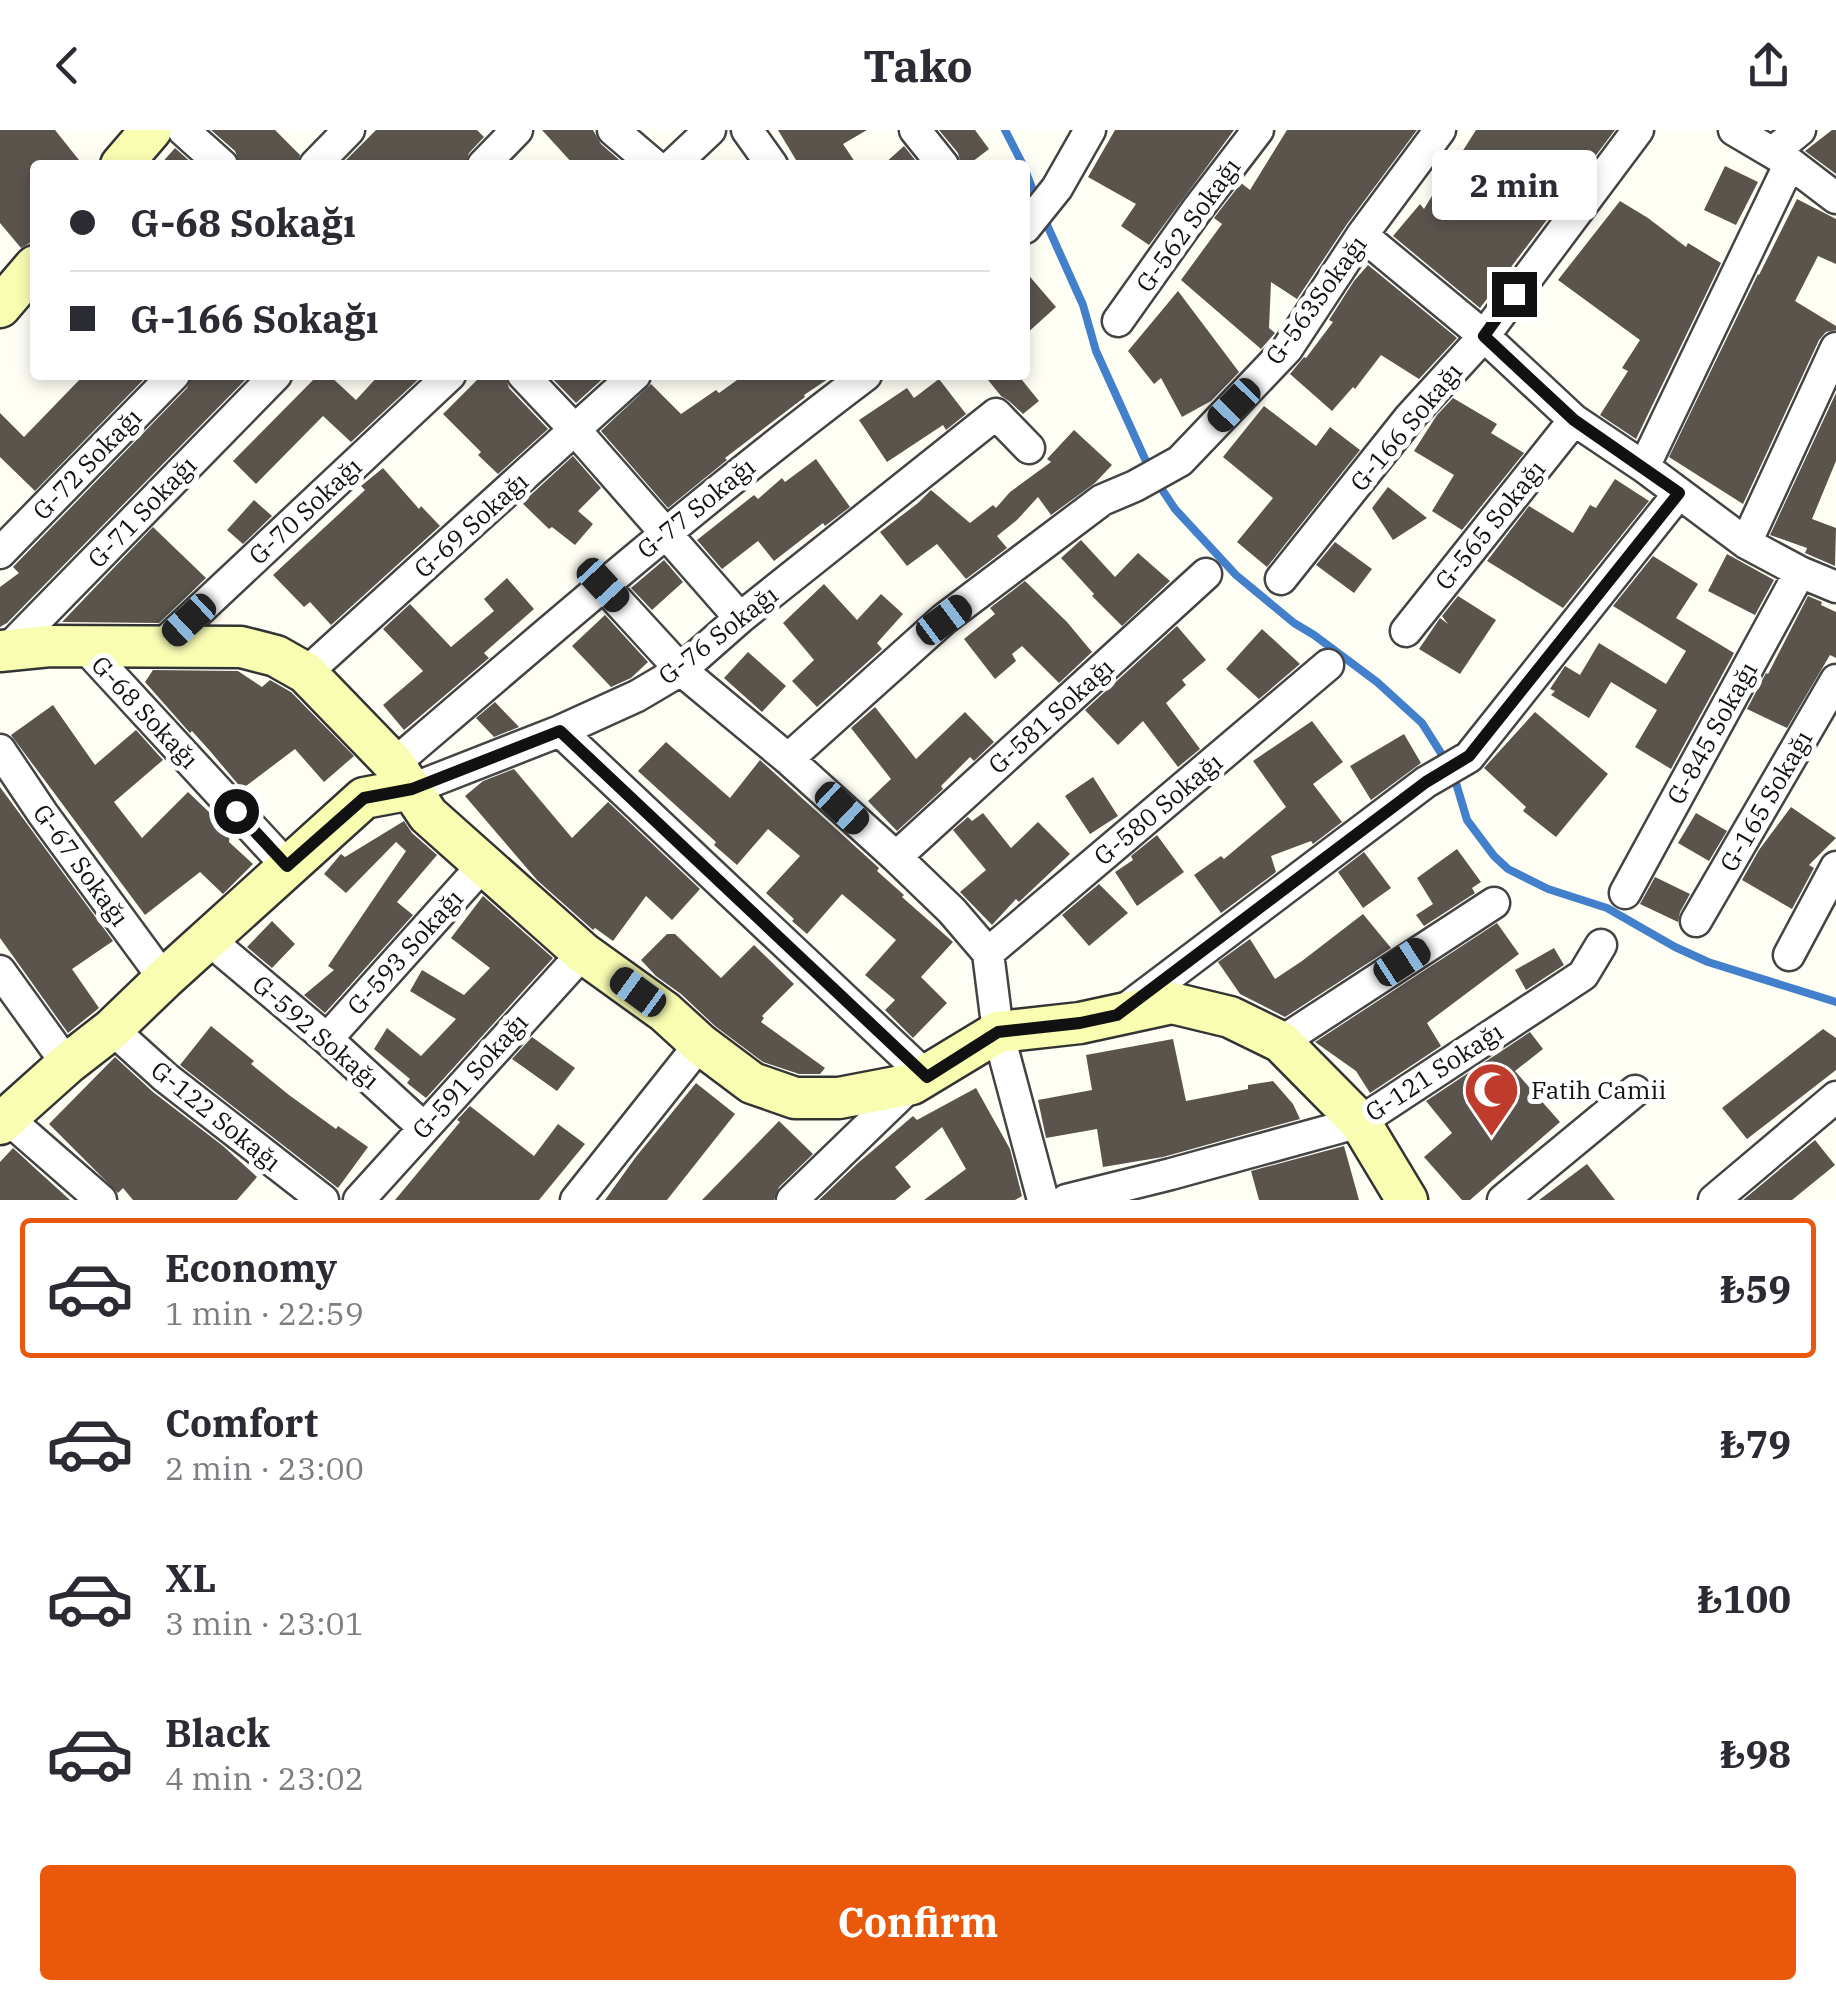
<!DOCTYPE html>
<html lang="en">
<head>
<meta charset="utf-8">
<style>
	:root { --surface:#fff; --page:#f2f2f3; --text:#2b2b33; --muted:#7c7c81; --line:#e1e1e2; --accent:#ea580c }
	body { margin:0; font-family:"IBM Plex Serif",serif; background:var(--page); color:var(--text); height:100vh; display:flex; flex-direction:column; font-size:38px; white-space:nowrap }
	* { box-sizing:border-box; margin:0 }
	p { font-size:32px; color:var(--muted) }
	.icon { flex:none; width:55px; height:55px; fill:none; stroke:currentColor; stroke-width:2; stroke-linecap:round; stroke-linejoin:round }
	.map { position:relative; height:1070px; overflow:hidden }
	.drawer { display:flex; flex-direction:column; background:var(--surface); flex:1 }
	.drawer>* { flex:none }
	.banner { position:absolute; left:30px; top:30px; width:1000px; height:220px; border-radius:10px; box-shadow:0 5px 15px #0003; display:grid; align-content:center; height:220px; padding:0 40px; background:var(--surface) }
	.end { position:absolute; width:45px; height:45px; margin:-22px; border:12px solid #111; background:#fff; box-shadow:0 0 0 5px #fff }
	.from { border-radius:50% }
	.bubble { position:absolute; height:70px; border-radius:10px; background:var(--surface); box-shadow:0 5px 15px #0003; font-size:32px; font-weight:700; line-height:70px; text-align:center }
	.car { position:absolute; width:30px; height:60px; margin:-30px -15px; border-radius:12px; box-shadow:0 0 8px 2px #0007; background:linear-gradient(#222 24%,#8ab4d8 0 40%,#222 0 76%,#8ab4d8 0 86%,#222 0) }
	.banner b { display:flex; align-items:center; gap:35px; height:95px; font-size:38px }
	.banner b+b { border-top:2px solid var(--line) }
	.banner i { width:25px; height:25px; background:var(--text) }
	ul { padding:18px 0 0; list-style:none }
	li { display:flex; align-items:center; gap:30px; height:140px; margin:0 20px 15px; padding:0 20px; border:5px solid transparent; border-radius:10px }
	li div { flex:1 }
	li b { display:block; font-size:38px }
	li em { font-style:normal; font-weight:700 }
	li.on { border-color:var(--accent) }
	li>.icon { width:90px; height:90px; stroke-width:1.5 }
	.action { display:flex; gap:20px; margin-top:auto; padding:20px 40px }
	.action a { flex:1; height:115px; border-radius:10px; background:var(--accent); color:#fff; font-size:40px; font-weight:700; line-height:115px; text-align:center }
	header { display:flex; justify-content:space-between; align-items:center; height:130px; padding:0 40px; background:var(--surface); font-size:45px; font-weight:700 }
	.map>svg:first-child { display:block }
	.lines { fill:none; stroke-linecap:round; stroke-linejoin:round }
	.stream { stroke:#4380cb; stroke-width:8 }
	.building { fill:#5a544d }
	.street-casing { stroke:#444; stroke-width:35 }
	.secondary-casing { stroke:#333; stroke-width:45 }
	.street { stroke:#fff; stroke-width:30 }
	.secondary { stroke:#f9fdb2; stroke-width:40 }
	.route { stroke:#111; stroke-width:12 }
	.labels { text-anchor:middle; stroke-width:10; stroke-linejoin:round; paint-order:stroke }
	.street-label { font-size:25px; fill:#111; stroke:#fff }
	.poi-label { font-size:25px; fill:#111; stroke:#fff; text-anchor:start }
</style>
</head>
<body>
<header><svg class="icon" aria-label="back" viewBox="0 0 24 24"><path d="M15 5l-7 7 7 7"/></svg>Tako<svg class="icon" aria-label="share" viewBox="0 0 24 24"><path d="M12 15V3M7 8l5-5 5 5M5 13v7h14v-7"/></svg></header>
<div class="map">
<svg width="1836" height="1070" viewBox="0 0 1836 1070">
	<rect width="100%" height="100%" fill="#fffef5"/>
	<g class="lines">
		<path class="stream" d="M 1005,0 L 1023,35
			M 1025,40 L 1036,68
			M 1043,86 L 1083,175 L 1096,221 L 1150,340
			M 1157,352 L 1175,379 L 1236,445 L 1294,493 L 1314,505 L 1377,552 L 1422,593 L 1446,631
			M 1453,643 L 1467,690 L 1494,726 L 1508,739 L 1548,759 L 1607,778 L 1675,817 L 1708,832 L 1836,872"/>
	</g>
	<path class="building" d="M 0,0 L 55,0 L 83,35 L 35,35 L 35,110 L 21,118 L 0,93 Z
		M 211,0 L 275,0 L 300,25 L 297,35 L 240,35 L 235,21 Z
		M 376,0 L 477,0 L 484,7 L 469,23 L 465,35 L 341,35 Z
		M 542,0 L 593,0 L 601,14 L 625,35 L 574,35 Z
		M 778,0 L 867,0 L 843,14 L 857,35 L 799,35 Z
		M 939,0 L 975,0 L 989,19 L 968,35 L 961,35 L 958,23 Z
		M 1115,0 L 1234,0 L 1149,115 L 1121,96 L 1136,74 L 1088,47 Z
		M 1287,0 L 1417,0 L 1347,94 L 1297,169 L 1271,152 L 1269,198 L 1275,203 L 1261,219 L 1181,150 L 1222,94 L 1214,88 L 1241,53 L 1250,60 Z
		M 1476,0 L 1615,0 L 1480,178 L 1393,106 L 1420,74 L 1424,79 L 1455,28 L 1457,30 Z
		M 1832,0 L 1836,0 L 1836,44 L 1805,21 Z
		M 904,16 L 919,35 L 883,35 Z
		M 175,18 L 194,35 L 160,35 Z
		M 1725,36 L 1758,52 L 1736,95 L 1704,80 Z
		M 1797,69 L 1836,89 L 1836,134 L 1818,126 L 1795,171 L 1836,196 L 1836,200 L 1826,202 L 1819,210 L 1743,374 L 1669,327 L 1758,144 L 1759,145 Z
		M 1620,71 L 1648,88 L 1686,117 L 1688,113 L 1721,133 L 1636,309 L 1600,285 L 1628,241 L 1622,238 L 1640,210 L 1558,150 Z
		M 1368,135 L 1457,208 L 1419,249 L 1381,225 L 1355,259 L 1353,257 L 1332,281 L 1290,244 L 1304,227 L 1306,228 L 1333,192 L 1329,190 L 1354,151 Z
		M 1025,141 L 1056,177 L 1025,205 Z
		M 1178,161 L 1239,242 L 1211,271 L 1182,287 L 1161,248 L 1154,254 L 1128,221 Z
		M 84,245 L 148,245 L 35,361 L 0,327 L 0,283 L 24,307 Z
		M 192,245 L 250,245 L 7,493 L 0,497 L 0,457 L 19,443 L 13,437 L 187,258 Z
		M 318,245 L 329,245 L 356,270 L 379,245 L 423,245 L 351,312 L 323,286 L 256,354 L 233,331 Z
		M 482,245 L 505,245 L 509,258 L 548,299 L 498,344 L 478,325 L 481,322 L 443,284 Z
		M 549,245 L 607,245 L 576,273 Z
		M 744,245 L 834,245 L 804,265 L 805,267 L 725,328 L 727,330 L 668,378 L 601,301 L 651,254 L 681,284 L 716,260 L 719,263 Z
		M 984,245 L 1018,245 L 1039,271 L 1023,284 L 1009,271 L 1001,266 Z
		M 939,249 L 966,284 L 946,300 L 943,295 L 887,332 L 859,290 L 907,258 L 914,268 Z
		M 1836,263 L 1836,331 L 1812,389 L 1836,398 L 1835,436 L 1805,423 L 1807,418 L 1770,405 Z
		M 1453,268 L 1497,294 L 1491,303 L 1524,323 L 1462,400 L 1432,381 L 1454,345 L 1414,321 L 1437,285 Z
		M 1264,276 L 1316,316 L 1330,297 L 1360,320 L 1267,437 L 1237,412 L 1273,368 L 1223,327 Z
		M 1074,300 L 1112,335 L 1095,353 L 1051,385 L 1038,367 L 1017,390 L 997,406 L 1007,418 L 966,449 L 937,414 L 907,436 L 880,402 L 918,373 L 931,360 L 970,393 L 993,375 L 996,378 L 1010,362 L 1051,332 L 1047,329 Z
		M 573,326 L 601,358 L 578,381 L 593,394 L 575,415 L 552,397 L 549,399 L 522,373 Z
		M 816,329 L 850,377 L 825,396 L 823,393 L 774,431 L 758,411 L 722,439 L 697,410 L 754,365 L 758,369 L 782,348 L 785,352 Z
		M 383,338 L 419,379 L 421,376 L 440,396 L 331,495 L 310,472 L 304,477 L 273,445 L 365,360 L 361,356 Z
		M 1615,349 L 1649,371 L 1563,478 L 1487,431 L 1529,376 L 1573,403 L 1590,375 L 1596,378 Z
		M 1388,357 L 1427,388 L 1393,410 L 1372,378 Z
		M 254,370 L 272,386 L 243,414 L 227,400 Z
		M 153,397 L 206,448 L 159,493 L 62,492 Z
		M 1081,410 L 1115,447 L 1138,423 L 1170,451 L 1122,496 L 1092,466 L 1094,464 L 1061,428 Z
		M 1335,412 L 1372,439 L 1354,463 L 1316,435 Z
		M 1727,424 L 1774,450 L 1755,485 L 1708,461 Z
		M 1653,426 L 1698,454 L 1676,488 L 1734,523 L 1671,639 L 1635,617 L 1657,580 L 1611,552 L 1589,588 L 1551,565 L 1555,561 L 1550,559 L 1565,536 L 1580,545 L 1599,513 L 1666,554 L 1686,521 L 1613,476 Z
		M 664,430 L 683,452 L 652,480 L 631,458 Z
		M 507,448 L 534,479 L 484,523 L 489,528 L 404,600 L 383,575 L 423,541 L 383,499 L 410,474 L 451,517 L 494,481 L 484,469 Z
		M 1025,451 L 1067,492 L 1092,522 L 1059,553 L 1022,516 L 1012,524 L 1016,531 L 995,549 L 964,509 L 995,484 L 990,478 Z
		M 824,454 L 857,490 L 881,464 L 903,484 L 877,513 L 882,519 L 817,577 L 792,551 L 814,530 L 783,493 Z
		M 1458,466 L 1496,490 L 1460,544 L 1419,519 L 1440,488 L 1448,494 L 1442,486 Z
		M 1808,466 L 1822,472 L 1821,475 L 1836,482 L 1836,528 L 1830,525 L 1787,598 L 1747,579 L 1766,543 L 1768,544 Z
		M 605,485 L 648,532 L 631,548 L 611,557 L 572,516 Z
		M 1177,496 L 1206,530 L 1182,550 L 1186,555 L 1166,573 L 1200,619 L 1178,637 L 1143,591 L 1118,615 L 1085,580 Z
		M 1262,499 L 1300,534 L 1259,569 L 1226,539 Z
		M 748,522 L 786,556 L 762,582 L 724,548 Z
		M 153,540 L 238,541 L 262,557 L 270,550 L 291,562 L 354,626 L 324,652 L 295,619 L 242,659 L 210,621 L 192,601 L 190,603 L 145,552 Z
		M 495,572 L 519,597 L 494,607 L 476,588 Z
		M 53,575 L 95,635 L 136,600 L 163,630 L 114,672 L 142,708 L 188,662 L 230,702 L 229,712 L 253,734 L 223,764 L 200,742 L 145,785 L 11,605 Z
		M 875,577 L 916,629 L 965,582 L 994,612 L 974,631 L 970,627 L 941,656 L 943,659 L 897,701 L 868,671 L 891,649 L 851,598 Z
		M 1535,582 L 1608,644 L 1556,707 L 1523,681 L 1526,677 L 1484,638 Z
		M 1312,591 L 1343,632 L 1313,654 L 1342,692 L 1313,714 L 1311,711 L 1271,726 L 1276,742 L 1221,783 L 1194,745 L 1221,726 L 1224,729 L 1286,677 L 1253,631 Z
		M 1404,604 L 1421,633 L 1371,670 L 1350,636 Z
		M 666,612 L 730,668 L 760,630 L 879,738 L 877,741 L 904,765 L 902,767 L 953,812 L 921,847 L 947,873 L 913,908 L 885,880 L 895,870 L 865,845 L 896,810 L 842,764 L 807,804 L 792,791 L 794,789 L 766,763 L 800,726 L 768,699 L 737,735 L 714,715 L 716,712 L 638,641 Z
		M 514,639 L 572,708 L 608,672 L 700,759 L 672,790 L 646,766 L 613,811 L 595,798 L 593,800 L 537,750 L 465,666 L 483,651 Z
		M 1093,647 L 1118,686 L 1090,704 L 1065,666 Z
		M 0,657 L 113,811 L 72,839 L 99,878 L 68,903 L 0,808 Z
		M 1791,677 L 1836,708 L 1809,735 L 1814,738 L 1792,779 L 1742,750 L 1759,720 Z
		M 983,683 L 1011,718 L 1038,692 L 1070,724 L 1019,772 L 1016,769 L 992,795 L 960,762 L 986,740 L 953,700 L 968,687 L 972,691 Z
		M 1696,683 L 1727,701 L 1709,731 L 1678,713 Z
		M 404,691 L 412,703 L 437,725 L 397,772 L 413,785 L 325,883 L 304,865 L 334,840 L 328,836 L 406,721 L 396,712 L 346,763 L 324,744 L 341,724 L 345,727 Z
		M 1157,705 L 1184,742 L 1137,776 L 1115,742 L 1133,730 L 1131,726 Z
		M 1457,719 L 1481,752 L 1472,758 L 1475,763 L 1424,796 L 1416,785 L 1433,774 L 1417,748 Z
		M 1364,722 L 1391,758 L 1363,778 L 1338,742 Z
		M 1655,747 L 1690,764 L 1680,782 L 1678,792 L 1640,774 Z
		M 1099,754 L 1128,783 L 1089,816 L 1062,785 Z
		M 483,766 L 553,828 L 426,968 L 407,953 L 410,949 L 374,919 L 387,898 L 421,926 L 456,889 L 410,861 L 422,840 L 464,865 L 490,838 L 451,808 Z
		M 1363,784 L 1391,818 L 1285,887 L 1240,864 L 1218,832 L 1250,809 L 1275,849 L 1302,831 Z
		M 272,791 L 295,814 L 272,838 L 247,817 Z
		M 1497,793 L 1519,824 L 1427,893 L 1441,916 L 1370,963 L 1356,941 L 1315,912 Z
		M 667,804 L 675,804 L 721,848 L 754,815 L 794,854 L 762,886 L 764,888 L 761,892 L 825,938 L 820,944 L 799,944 L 763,932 L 715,896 L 681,864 L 656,846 L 641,830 Z
		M 1554,818 L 1564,835 L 1526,860 L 1515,840 Z
		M 211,896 L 254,931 L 251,934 L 289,965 L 336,999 L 338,996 L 368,1017 L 338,1058 L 180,935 Z
		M 1823,899 L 1836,908 L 1836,940 L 1747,1009 L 1722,978 Z
		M 1530,902 L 1543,919 L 1515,941 L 1560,992 L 1470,1070 L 1462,1070 L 1424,1027 L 1452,1003 L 1426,971 Z
		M 532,907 L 575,938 L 557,961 L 512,929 Z
		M 1173,909 L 1186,971 L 1248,959 L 1248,955 L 1273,951 L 1293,974 L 1300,989 L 1163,1027 L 1103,1037 L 1097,999 L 1046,1008 L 1038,970 L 1092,960 L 1086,925 Z
		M 115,927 L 153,962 L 223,1016 L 257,1047 L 237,1070 L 133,1070 L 123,1058 L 118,1063 L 49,994 Z
		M 696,953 L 735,984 L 667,1070 L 605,1070 L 635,1028 Z
		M 976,958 L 1010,1019 L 1022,1066 L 1015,1070 L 924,1070 L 966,1039 L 942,997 L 895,1037 L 911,1057 L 895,1070 L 819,1070 L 858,1033 L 913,986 L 917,990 Z
		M 470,976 L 534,1026 L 558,994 L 585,1014 L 539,1070 L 395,1070 L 460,992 L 457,990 Z
		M 779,991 L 813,1024 L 779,1057 L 774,1070 L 702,1070 Z
		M 1815,1010 L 1835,1035 L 1792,1070 L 1743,1070 Z
		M 1344,1016 L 1359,1070 L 1259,1070 L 1251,1041 Z
		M 13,1018 L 38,1041 L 70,1070 L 0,1070 L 0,1032 Z
		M 1587,1034 L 1615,1070 L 1539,1070 Z"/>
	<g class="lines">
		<defs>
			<path id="street" d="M 183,0 L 222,35
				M 613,0 L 654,35
				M 747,0 L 772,35
				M 915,0 L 943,35
				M 1734,0 L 1790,33 L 1836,68
				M 1773,22 L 1800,0
				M 315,35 L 349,0
				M 483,35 L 517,0
				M 673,35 L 710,0
				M 1025,98 L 1057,58 L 1090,0
				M 1362,105 L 1484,206 L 1574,290 L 1644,337 L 1746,413 L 1800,442 L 1836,457
				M 1118,191 L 1199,77 L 1258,0
				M 523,245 L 576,301 L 740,488
				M 1644,337 L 1790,33
				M 1746,413 L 1836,218
				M 0,423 L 174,245
				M 1281,449 L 1410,287 L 1484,206 L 1638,0
				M 603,455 L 681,540 L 788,629 L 896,727 L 952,781 L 988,823 L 998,902 L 1043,1070
				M 1406,501 L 1574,290
				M 85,517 L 287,736
				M 160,517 L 450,245
				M 8,519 L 276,245
				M 306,543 L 635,245
				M 560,601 L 927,947
				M 0,620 L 43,684 L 164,849
				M 788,629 L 944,489 L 1102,370 L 1135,356 L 1180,331 L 1287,219 L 1362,105 L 1440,0
				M 394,634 C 549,501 703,368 866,245
				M 412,659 L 560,601 L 637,566 L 681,540 L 740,488 L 996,284 L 1029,318
				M 896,727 L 1206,444
				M 1625,763 L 1800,442
				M 1696,791 L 1836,550
				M 208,809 L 327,909 L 423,997
				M 988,823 L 1328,535
				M 1789,825 L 1836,737
				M 0,841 L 67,934
				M 1123,881 L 1426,652 L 1469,627 L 1679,363
				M 112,899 L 165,947 L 323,1070
				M 327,909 L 483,735
				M 1281,912 L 1494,773
				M 7,988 L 101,1070
				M 359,1070 L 583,823
				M 576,1070 L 700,914
				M 792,1070 L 912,954
				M 1066,1070 L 1171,1044 L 1360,992 L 1583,845 L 1601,815
				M 1503,1070 L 1635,961
				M 1714,1070 L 1836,967"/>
			<path id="secondary" d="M 121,35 L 151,0
				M 0,177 L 35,136
				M 0,521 L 50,516 L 241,517 L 276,526 L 306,543 L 394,634 L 428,685 L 583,823 L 665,882 L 700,914 L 752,953 L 795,968 L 839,968 L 912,954 L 998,902 L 1080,893 L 1172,873 L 1230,887 L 1281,912 L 1360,992 L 1407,1070
				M 0,994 L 67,934 L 112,899 L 164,849 L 364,668 L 412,659"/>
		</defs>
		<use href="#street" class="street-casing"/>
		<use href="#secondary" class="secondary-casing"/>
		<use href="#street" class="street"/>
		<use href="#secondary" class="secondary"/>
	</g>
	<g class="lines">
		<path class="route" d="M 236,681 L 287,736 L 364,668 L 412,659 L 560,601 L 927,947 L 998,902 L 1080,893 L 1117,885 L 1426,652 L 1469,626 L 1679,363 L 1574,290 L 1484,206 L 1514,164"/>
	</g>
	<defs>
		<symbol id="mosque-pin" viewBox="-11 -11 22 30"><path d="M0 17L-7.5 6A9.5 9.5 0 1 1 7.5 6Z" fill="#bf3b2b" stroke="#fff"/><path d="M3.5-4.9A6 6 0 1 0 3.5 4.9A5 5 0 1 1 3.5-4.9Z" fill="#fff"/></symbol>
	</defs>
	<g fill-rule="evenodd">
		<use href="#mosque-pin" x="1460" y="928" width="63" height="86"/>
	</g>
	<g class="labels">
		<g class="street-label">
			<text transform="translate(1188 95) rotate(-54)" y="9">G-562 Sokağı</text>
			<text transform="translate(1316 170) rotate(-54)" y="9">G-563Sokağı</text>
			<text transform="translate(1406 297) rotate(-50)" y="9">G-166 Sokağı</text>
			<text transform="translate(87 334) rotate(-46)" y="9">G-72 Sokağı</text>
			<text transform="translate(696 378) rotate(-39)" y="9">G-77 Sokağı</text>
			<text transform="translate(305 381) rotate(-43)" y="9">G-70 Sokağı</text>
			<text transform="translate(142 382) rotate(-46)" y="9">G-71 Sokağı</text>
			<text transform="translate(471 395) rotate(-42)" y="9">G-69 Sokağı</text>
			<text transform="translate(1490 395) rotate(-51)" y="9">G-565 Sokağı</text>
			<text transform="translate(718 505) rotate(-38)" y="9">G-76 Sokağı</text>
			<text transform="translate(145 582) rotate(47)" y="9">G-68 Sokağı</text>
			<text transform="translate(1051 586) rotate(-42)" y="9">G-581 Sokağı</text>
			<text transform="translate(1712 603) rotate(-61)" y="9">G-845 Sokağı</text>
			<text transform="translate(1766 671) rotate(-60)" y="9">G-165 Sokağı</text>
			<text transform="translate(1158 679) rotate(-40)" y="9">G-580 Sokağı</text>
			<text transform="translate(81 735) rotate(54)" y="9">G-67 Sokağı</text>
			<text transform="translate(405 822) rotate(-48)" y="9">G-593 Sokağı</text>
			<text transform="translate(316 902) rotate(41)" y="9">G-592 Sokağı</text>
			<text transform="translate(1434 942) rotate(-33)" y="9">G-121 Sokağı</text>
			<text transform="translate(470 946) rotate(-48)" y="9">G-591 Sokağı</text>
			<text transform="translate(216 986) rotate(39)" y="9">G-122 Sokağı</text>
		</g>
		<g class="poi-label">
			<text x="1531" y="969">Fatih Camii</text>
		</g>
	</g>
</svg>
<i class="end from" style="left:236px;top:681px"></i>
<i class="end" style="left:1514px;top:164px"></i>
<div class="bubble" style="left:1432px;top:20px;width:165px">2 min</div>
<i class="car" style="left:1234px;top:275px;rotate:224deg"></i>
<i class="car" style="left:603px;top:455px;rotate:137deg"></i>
<i class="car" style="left:189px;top:490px;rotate:227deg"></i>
<i class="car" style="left:944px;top:490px;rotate:53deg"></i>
<i class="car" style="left:842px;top:678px;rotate:133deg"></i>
<i class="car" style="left:1402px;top:832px;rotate:57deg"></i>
<i class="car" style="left:638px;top:862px;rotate:306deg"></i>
<div class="banner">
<b><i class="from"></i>G-68 Sokağı</b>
<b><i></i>G-166 Sokağı</b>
</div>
</div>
<section class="drawer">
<ul>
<li class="on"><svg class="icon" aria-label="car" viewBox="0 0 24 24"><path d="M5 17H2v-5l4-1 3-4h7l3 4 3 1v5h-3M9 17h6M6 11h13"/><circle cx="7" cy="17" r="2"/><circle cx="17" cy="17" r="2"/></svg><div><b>Economy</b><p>1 min · 22:59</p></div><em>₺59</em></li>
<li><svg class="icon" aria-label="car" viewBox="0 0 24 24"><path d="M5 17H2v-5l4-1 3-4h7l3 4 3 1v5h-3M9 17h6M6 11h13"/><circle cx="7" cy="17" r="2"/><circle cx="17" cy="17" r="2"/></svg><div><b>Comfort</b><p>2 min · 23:00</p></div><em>₺79</em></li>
<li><svg class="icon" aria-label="car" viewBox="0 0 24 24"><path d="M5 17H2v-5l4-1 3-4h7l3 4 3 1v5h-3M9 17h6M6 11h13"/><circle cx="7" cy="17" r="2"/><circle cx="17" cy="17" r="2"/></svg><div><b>XL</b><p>3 min · 23:01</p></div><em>₺100</em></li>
<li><svg class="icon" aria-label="car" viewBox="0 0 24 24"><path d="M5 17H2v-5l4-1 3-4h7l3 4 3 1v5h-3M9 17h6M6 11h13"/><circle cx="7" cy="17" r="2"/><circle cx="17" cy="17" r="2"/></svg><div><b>Black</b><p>4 min · 23:02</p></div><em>₺98</em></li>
</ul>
<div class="action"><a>Confirm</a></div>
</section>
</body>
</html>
